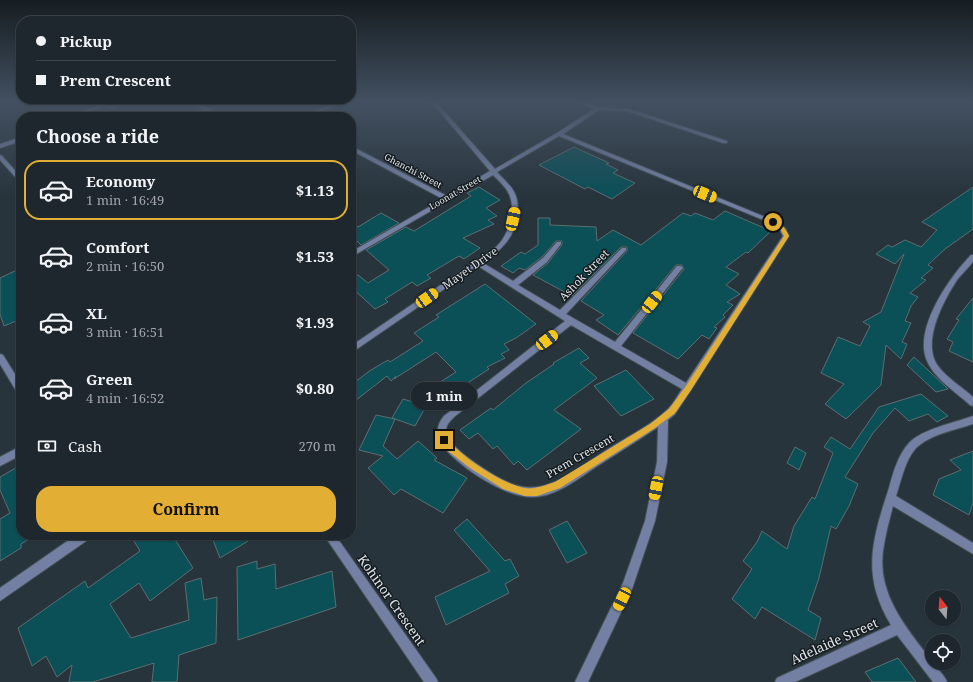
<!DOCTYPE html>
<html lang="en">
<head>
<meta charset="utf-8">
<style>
	:root { --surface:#1e272d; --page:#262f35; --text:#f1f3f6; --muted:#a1a5aa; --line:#3c4449; --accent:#e2af34 }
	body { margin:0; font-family:"Noto Serif",serif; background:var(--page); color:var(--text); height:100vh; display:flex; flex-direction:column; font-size:15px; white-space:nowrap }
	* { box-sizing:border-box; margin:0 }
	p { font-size:13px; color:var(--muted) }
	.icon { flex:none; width:22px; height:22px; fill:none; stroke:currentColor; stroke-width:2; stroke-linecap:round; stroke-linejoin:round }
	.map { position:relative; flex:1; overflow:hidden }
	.side { position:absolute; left:16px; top:112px; width:340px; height:428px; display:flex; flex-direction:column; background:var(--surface); border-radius:16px; box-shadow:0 1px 3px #0004,0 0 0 1px var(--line) }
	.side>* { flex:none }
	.guide { position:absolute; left:16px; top:16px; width:340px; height:88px; border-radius:16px; box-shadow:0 1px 3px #0004,0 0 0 1px var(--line); display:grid; align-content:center; height:88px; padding:0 20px; background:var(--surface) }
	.needle { width:26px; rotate:343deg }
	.fabs { position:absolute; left:925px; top:590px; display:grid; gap:8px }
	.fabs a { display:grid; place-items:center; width:36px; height:36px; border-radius:50%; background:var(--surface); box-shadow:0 1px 3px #0004,0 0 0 1px var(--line); font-size:20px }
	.end { position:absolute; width:18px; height:18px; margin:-9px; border:5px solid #e2af34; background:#111; box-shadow:0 0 0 2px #111 }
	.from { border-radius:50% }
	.bubble { position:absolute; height:28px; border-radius:14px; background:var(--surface); box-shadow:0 1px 3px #0004,0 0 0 1px var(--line); font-size:13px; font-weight:700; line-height:28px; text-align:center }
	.car { position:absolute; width:12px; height:24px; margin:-12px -6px; border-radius:5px; box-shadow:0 0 3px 1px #0007; background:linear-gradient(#f5c518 24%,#345 0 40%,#f5c518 0 76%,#345 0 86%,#f5c518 0) }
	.guide b { display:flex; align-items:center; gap:14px; height:38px; font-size:15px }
	.guide b+b { border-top:1px solid var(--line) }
	.guide i { width:10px; height:10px; background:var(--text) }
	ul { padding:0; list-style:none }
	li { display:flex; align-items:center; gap:12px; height:60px; margin:0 8px 6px; padding:0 12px; border:2px solid transparent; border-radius:16px }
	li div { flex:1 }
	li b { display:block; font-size:15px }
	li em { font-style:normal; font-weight:700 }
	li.selected { border-color:var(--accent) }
	li>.icon { width:36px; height:36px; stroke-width:1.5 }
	h2 { padding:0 20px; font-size:18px; line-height:48px }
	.pay { display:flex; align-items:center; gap:10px; height:44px; padding:0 20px; font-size:15px }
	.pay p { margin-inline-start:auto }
	.action { display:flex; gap:8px; margin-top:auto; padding:8px 20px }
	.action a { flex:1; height:46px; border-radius:16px; background:var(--accent); color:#111; font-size:16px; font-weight:700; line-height:46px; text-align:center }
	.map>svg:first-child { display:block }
	.building { fill:#0b4f57; stroke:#5c6e71 }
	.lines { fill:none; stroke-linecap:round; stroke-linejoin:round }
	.minor-casing { stroke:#455158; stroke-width:2 }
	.minor { fill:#7380a3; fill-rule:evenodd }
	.route { fill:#e2af34 }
	.labels { text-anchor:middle; stroke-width:3; stroke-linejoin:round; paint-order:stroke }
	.far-street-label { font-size:9px; fill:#dfe7ec; stroke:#151b1f }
	.street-label { font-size:11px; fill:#dfe7ec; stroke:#151b1f }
	.near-street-label { font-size:13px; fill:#dfe7ec; stroke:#151b1f }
</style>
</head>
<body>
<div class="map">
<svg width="973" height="682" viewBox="0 0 973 682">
	<rect width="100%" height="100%" fill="#28343c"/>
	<path class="building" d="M 574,147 L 609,163 L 606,164 L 618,170 L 613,173 L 635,183 L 612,199 L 588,187 L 585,189 L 539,165 Z
		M 479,187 L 500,200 L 486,208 L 497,216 L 488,220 L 494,224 L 463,238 L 480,248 L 464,259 L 459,256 L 427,275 L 431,278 L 417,286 L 412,282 L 385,299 L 388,302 L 375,309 L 351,287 L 351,278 L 358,275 L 368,283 L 389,270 L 366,250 L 406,227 L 414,231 L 471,196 L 467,193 Z
		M 973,187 L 973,229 L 945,249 L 928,265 L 933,268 L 921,278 L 926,280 L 910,293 L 918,297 L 911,306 L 905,321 L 911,323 L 902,342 L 907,344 L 901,359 L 886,345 L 881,385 L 846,419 L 825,404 L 844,384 L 821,373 L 838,337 L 860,346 L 870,326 L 863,322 L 881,312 L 904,254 L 895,264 L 876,254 L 888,245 L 892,247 L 905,240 L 921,247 L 937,230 L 922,222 Z
		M 725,211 L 771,231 L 748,253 L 746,252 L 726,267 L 739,274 L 726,285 L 740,294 L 727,302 L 733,305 L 723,315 L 725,317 L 714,327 L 717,328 L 709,339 L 702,335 L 678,359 L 633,333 L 684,269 L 682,265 L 676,265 L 618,335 L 596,320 L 604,315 L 581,301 L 627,251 L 627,247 L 621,247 L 572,296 L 533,275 L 548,263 L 562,245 L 562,241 L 556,241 L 542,257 L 525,270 L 519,268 L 513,273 L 501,266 L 521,252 L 525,254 L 538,245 L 538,218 L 550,218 L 550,225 L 596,227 L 597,241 L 613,230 L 641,245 L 683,213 L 691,216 L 695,213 L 713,220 Z
		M 381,213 L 399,223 L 361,245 L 356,240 L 351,243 L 351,221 L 358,227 Z
		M 17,270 L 21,276 L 21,319 L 4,326 L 0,314 L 0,278 Z
		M 485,284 L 536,324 L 516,338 L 504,344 L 509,350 L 501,354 L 505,358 L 487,367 L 489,369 L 437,403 L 426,391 L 456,372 L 436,352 L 394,379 L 396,376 L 391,381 L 387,376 L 351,404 L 351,385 L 371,370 L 388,360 L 390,362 L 423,341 L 414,333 L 439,317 L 436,315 Z
		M 973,298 L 973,362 L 949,351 L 953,342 L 947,339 L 959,320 L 956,319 Z
		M 579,348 L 589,358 L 580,363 L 597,378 L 554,410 L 581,429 L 527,470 L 518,461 L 514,465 L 497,446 L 493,449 L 478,433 L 469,439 L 460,430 L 491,408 L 493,410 L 526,383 L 554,364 L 553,363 Z
		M 914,357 L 945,386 L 948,389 L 936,392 L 907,365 Z
		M 626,370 L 654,399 L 621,416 L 594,386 Z
		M 921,394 L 948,416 L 937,422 L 928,414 L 909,421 L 895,408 L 873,433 L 845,477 L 858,484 L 849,506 L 836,529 L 831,526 L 819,578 L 808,610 L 821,618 L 815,640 L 762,607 L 755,619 L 732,599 L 752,569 L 743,561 L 757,542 L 762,531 L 787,549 L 794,526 L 812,497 L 815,499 L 833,453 L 824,447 L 831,437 L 850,449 L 879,407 Z
		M 403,399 L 426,406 L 415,426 L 392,418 Z
		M 376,415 L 395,419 L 383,446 L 397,459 L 418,441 L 437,458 L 434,460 L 467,478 L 443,513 L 401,489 L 394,495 L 368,468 L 383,456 L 359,450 Z
		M 795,447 L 806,453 L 799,470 L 787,463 Z
		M 973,451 L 973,503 L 969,515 L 933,495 L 939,479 L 961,470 L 950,460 Z
		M 21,465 L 21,535 L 36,535 L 21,544 L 21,548 L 0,561 L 0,519 L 10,513 L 0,490 L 0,477 Z
		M 467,519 L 505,561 L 510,559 L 519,576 L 505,584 L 509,593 L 446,625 L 435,597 L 490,571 L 454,530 Z
		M 567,521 L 587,553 L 567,563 L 549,530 Z
		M 142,535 L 172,535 L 193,568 L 150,601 L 139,583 L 110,604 L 131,638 L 189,620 L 185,583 L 201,578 L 204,600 L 217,597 L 216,643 L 179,655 L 177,682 L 152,682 L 154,663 L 93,682 L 69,682 L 72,665 L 57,677 L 46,656 L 32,666 L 18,628 L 85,581 L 88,588 L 140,551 L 134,541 Z
		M 211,535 L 258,535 L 220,558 Z
		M 257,561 L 257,569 L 275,564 L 276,589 L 332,571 L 336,607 L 238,640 L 237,567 Z
		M 898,658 L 916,682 L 872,682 L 865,672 Z"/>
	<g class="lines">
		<defs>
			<path id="minor" d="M 112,101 L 118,101 L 74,117 L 67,117 Z
				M 125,101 L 131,101 L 113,108 L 109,107 Z
				M 188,101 L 194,101 L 225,117 L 219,117 L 207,111 L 190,117 L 184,117 L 203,109 Z
				M 338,101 L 344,101 L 309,117 L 303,117 Z
				M 431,101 L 435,101 L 495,169 L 557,133 L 594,109 L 577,101 L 583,101 L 599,108 L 629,109 L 727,141 L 727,143 L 723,143 L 627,111 L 599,110 L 563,134 L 775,221 L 785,228 L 789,236 L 691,390 L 675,414 L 668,420 L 667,462 L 655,521 L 632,589 L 588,682 L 575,682 L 623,583 L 645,521 L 657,462 L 658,427 C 639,440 619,452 599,465 C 580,477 558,496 534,497 C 507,498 468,472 449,453 C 438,442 433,429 444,416 L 565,321 L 478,266 L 351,353 L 351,346 L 495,248 C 508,237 517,211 509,194 C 506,187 498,180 493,175 L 351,257 L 351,252 L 443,199 L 351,150 L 351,146 L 447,196 L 490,171 ZM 559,136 L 771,223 L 780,230 L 783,236 L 686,383 L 621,346 L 681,270 L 683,268 L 681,266 L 677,266 L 615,342 L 566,314 L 626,250 L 626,248 L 622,248 L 560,310 L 518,285 L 547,262 L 561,244 L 561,242 L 557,242 L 543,258 L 513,281 L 483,263 C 501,250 515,238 517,215 C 518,208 518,200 515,194 C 512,186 503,179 497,172 ZM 571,325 L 682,389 C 678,395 674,403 668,409 C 652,425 629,436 610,448 C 589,461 560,485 536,487 C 529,488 521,487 515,485 C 499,480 451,450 447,435 C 444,427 449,422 454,417 Z
				M 21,137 L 21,141 L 0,148 L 0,144 Z
				M 0,155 L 2,156 L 21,177 L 21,182 L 19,181 L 0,160 Z
				M 971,255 L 973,255 C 973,257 973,259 973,261 C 972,264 960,276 957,280 C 944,300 924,337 935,361 C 941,374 962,387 973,397 L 973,406 L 970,405 C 956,392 935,379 927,361 C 913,329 949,278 971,255 Z
				M 0,354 L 3,355 L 21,384 L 21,396 L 18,394 L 0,364 Z
				M 973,416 L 973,424 C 955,430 931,434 916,448 C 905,460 901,481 896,496 L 973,543 L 973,554 L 893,506 C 889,521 885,536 883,551 C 877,594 907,629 932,661 L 932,663 L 934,663 L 945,678 L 947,682 L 933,682 L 897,635 L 795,682 L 775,682 L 777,678 L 891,625 C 861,576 872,540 889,488 C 893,473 898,455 909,443 C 922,429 954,423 973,416 Z
				M 21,446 L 21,455 L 0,466 L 0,457 Z
				M 76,535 L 90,535 L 89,539 L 0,601 L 0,588 Z
				M 324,535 L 335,535 L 436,678 L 438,682 L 424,682 Z"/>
		</defs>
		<use href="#minor" class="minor-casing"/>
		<use href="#minor" class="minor"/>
	</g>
	<linearGradient id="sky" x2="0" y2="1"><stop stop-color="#161d21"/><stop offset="0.52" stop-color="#425061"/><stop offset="1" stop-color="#425061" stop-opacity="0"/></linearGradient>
	<rect width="973" height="196" fill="url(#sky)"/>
	<path class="route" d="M 771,221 C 780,221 786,229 789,236 L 691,390 L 675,413 L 655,428 L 560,488 L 537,496 L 525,496 L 503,489 L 470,468 L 448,451 L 441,442 L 441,438 L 446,438 C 462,457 500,483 524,488 C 535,490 545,485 555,482 L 650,424 L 669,409 L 686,386 L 784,236 L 781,230 L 771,223 Z"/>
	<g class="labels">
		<g class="far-street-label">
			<text transform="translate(413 171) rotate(28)" y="3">Ghanchi Street</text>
			<text transform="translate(455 193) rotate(-30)" y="3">Loonat Street</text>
		</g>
		<g class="street-label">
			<text transform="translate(470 268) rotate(-35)" y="4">Mayet Drive</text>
			<text transform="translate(584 275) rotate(-46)" y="4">Ashok Street</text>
			<text transform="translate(580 456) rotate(-30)" y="4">Prem Crescent</text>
		</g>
		<g class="near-street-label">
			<text transform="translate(392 600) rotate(55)" y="5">Kohinor Crescent</text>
			<text transform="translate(834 641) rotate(-24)" y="5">Adelaide Street</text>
		</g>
	</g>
</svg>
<div class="fabs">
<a><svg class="needle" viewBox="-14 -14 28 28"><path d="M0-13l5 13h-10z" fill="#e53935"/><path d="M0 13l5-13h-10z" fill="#a1a5aa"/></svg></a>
<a><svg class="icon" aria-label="locate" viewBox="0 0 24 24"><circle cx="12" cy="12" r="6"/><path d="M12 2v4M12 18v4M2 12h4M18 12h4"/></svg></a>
</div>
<i class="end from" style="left:773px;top:222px"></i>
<i class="end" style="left:444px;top:440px"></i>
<div class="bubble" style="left:411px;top:382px;width:66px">1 min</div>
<i class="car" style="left:705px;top:194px;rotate:112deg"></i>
<i class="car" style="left:513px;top:219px;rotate:12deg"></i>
<i class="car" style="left:427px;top:298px;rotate:56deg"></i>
<i class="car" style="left:652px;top:302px;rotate:38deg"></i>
<i class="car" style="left:547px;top:340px;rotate:52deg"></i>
<i class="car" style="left:656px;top:488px;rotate:191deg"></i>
<i class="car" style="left:622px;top:599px;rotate:206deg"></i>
<div class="guide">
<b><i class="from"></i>Pickup</b>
<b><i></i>Prem Crescent</b>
</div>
<section class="side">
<h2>Choose a ride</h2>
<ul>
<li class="selected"><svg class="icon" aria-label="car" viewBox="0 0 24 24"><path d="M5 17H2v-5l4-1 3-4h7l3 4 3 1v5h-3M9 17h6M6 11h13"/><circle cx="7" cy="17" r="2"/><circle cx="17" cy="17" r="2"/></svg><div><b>Economy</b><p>1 min · 16:49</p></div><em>$1.13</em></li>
<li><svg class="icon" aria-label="car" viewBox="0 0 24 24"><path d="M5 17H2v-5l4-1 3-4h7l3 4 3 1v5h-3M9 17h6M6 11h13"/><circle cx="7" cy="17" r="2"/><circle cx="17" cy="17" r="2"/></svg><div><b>Comfort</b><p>2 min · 16:50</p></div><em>$1.53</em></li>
<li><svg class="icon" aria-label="car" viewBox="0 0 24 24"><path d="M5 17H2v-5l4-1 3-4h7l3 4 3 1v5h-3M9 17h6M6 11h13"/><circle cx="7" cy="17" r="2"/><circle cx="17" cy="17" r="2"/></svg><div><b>XL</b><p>3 min · 16:51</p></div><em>$1.93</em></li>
<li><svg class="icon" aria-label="car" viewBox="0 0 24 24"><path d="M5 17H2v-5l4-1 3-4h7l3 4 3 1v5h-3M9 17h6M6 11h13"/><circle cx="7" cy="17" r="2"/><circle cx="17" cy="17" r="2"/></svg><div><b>Green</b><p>4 min · 16:52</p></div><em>$0.80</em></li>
</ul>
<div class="pay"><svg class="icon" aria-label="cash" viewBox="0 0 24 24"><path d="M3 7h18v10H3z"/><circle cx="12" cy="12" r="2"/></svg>Cash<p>270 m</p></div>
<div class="action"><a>Confirm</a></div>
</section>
</div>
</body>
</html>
